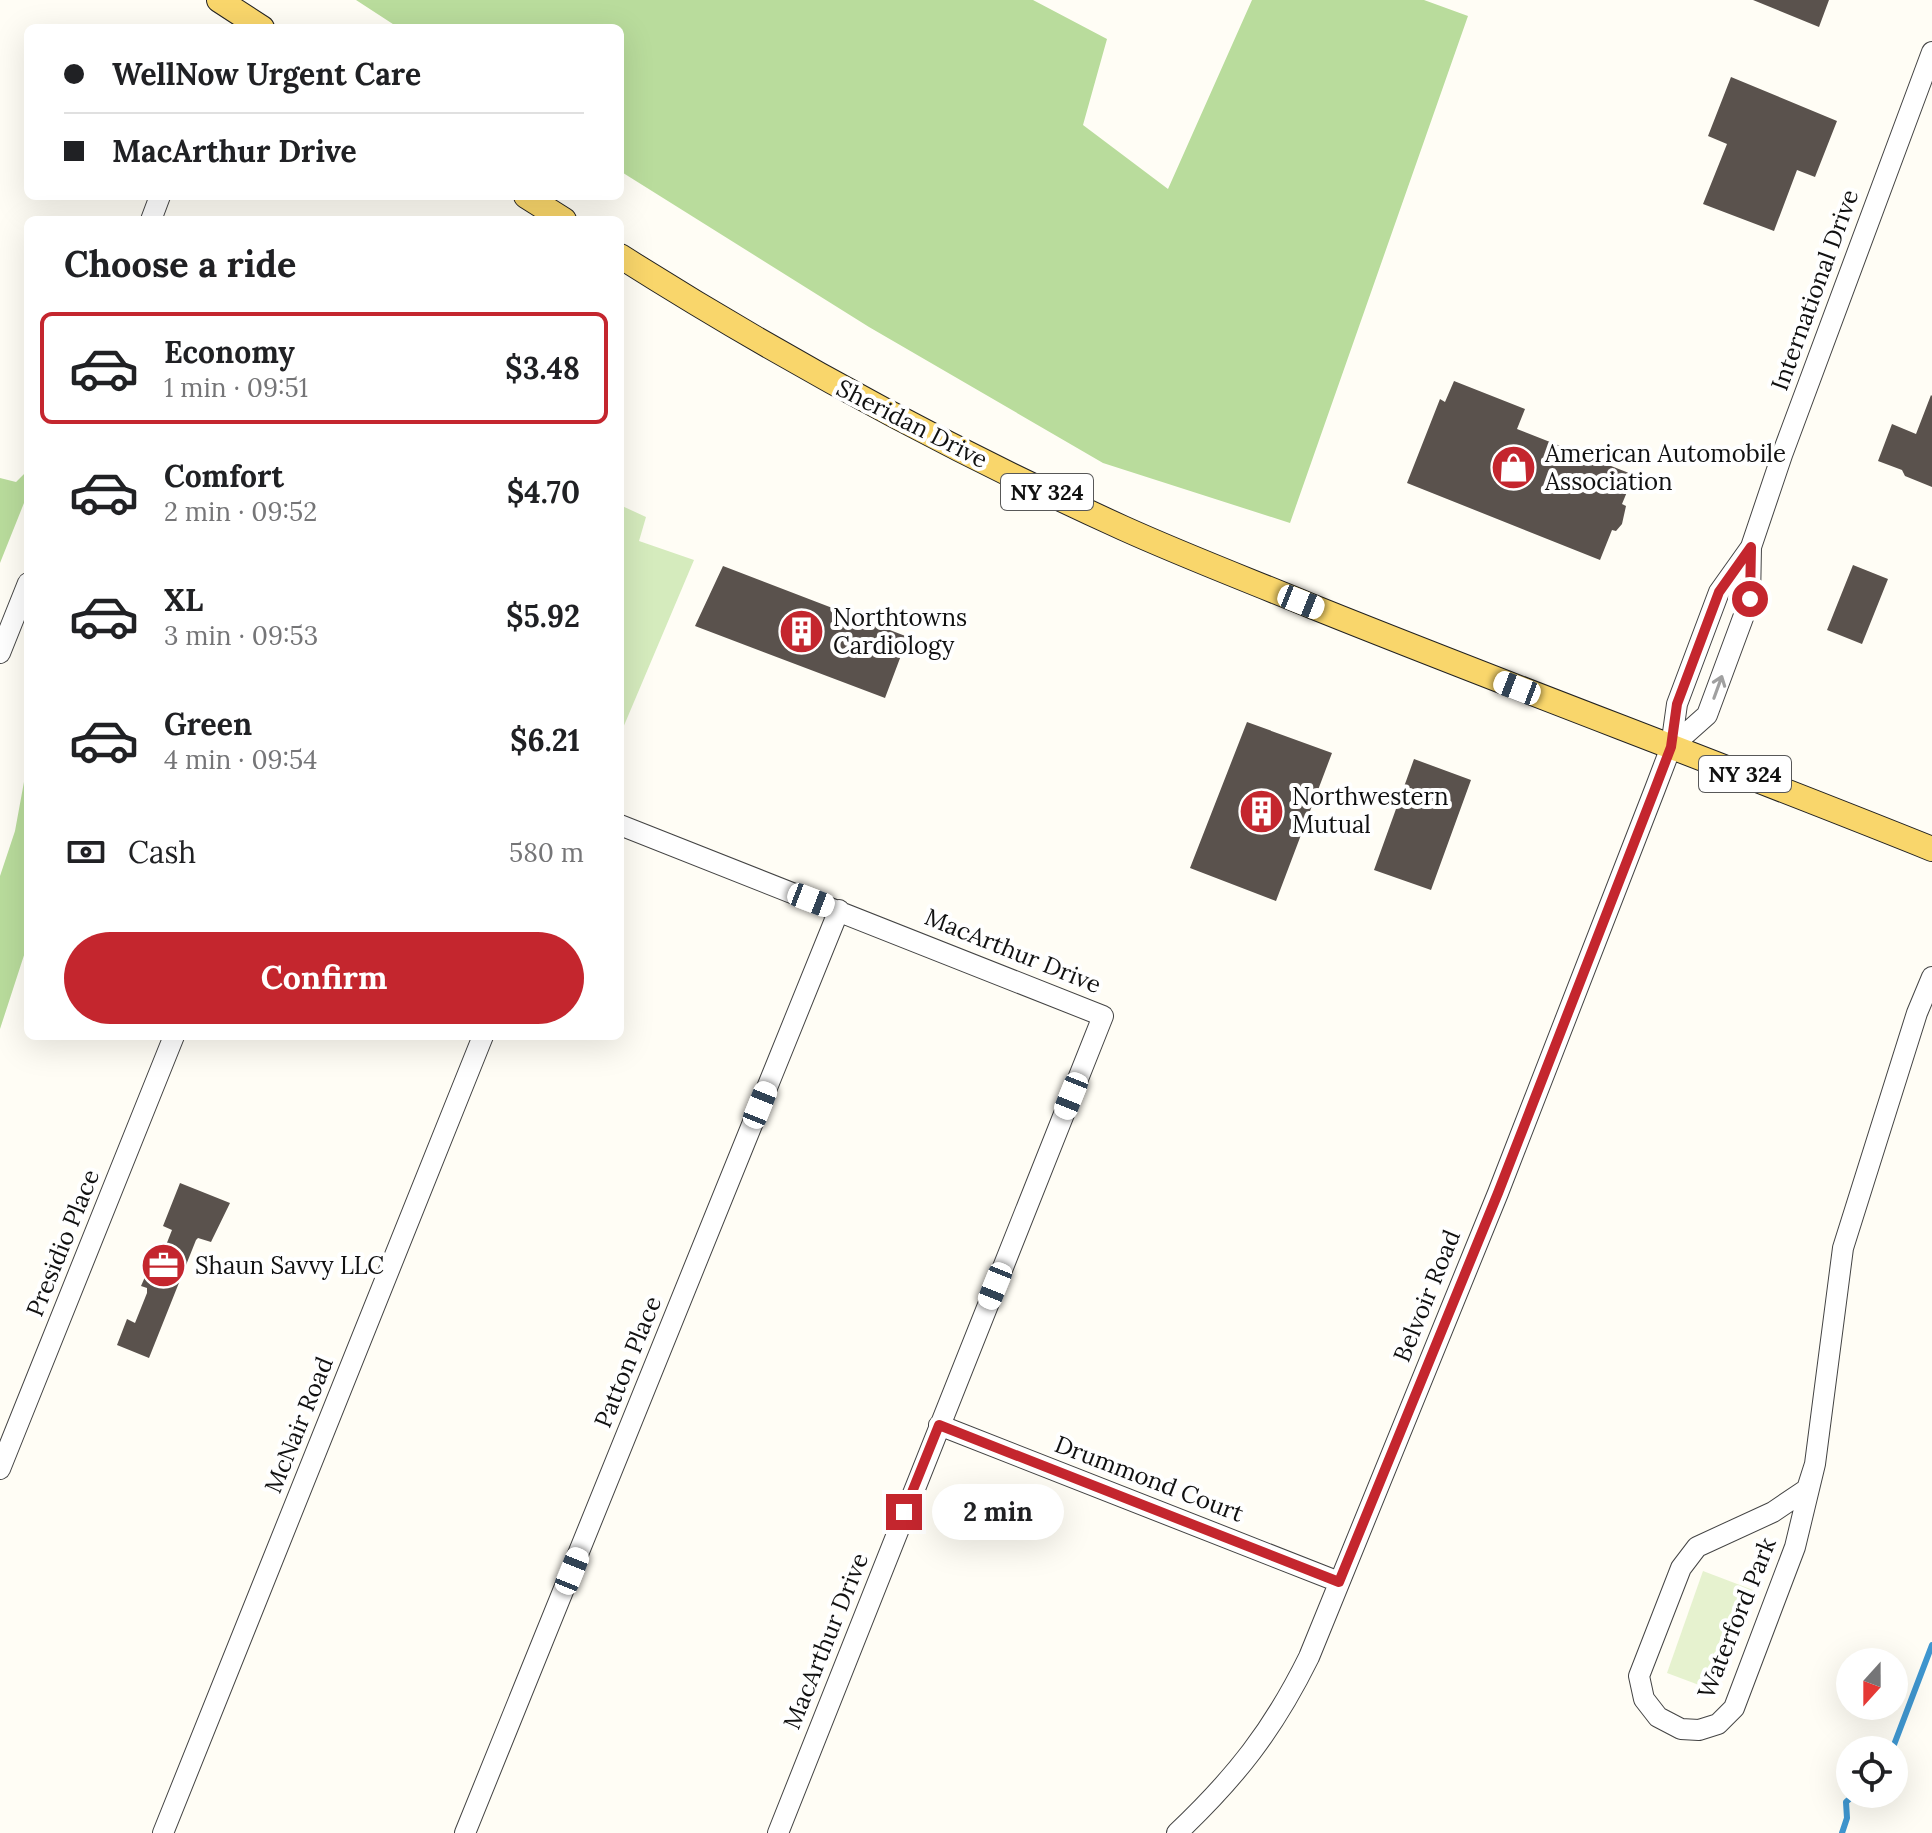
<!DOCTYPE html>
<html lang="en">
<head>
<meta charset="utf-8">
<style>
	:root { --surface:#fff; --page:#f2f2f2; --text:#202124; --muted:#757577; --line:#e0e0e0; --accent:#c4262e }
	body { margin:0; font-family:Lora,serif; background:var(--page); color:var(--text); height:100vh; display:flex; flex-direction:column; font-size:30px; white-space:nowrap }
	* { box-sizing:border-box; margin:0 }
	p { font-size:26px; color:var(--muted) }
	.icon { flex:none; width:44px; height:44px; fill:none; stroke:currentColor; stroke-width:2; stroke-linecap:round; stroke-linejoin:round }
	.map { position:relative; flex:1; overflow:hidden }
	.panel { position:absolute; left:24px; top:216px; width:600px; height:824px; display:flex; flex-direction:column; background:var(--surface); border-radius:12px; box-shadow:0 8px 32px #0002 }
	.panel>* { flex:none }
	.banner { position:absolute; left:24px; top:24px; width:600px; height:176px; border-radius:12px; box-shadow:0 8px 32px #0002; display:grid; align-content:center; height:176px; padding:0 40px; background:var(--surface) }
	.needle { width:52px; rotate:201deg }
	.fabs { position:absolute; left:1836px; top:1648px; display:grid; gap:16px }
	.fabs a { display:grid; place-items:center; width:72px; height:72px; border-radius:50%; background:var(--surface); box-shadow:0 8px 32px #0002; font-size:40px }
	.end { position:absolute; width:36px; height:36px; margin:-18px; border:10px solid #c4262e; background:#fff; box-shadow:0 0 0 4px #fff }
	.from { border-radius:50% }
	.bubble { position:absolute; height:56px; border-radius:28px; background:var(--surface); box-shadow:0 8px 32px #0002; font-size:26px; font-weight:700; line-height:56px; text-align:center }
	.car { position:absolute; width:24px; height:48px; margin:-24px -12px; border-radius:10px; box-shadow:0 0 6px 2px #0007; background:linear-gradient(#fff 24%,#345 0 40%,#fff 0 76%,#345 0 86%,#fff 0) }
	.banner b { display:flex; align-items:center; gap:28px; height:76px; font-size:30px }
	.banner b+b { border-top:2px solid var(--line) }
	.banner i { width:20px; height:20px; background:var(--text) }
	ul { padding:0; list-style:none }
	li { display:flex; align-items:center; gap:24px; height:112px; margin:0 16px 12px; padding:0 24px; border:4px solid transparent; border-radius:12px }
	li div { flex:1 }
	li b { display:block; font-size:30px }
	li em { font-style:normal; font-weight:700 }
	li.current { border-color:var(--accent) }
	li>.icon { width:72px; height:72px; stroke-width:1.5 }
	h2 { padding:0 40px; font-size:36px; line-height:96px }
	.pay { display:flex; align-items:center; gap:20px; height:88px; padding:0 40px; font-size:30px }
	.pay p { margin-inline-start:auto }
	.primary-button { display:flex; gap:16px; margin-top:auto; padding:16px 40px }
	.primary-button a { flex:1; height:92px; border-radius:48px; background:var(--accent); color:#fff; font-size:32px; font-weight:700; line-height:92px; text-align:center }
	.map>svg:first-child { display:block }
	.green { fill:#d5ebbd }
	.forest { fill:#b9dc9c }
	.pitch { fill:#e6f2cf }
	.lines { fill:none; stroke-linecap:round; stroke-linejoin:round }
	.stream { stroke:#3f96cf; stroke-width:6 }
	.building { fill:#5a524d }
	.minor-casing { stroke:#444; stroke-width:22 }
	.major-casing { stroke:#222; stroke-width:26 }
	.minor { stroke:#fff; stroke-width:20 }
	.major { stroke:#f9d66b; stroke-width:24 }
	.oneway { stroke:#a0a0a0 }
	.route { stroke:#c4262e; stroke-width:10 }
	.labels { text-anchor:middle; stroke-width:8; stroke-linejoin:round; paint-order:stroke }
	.shield { fill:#fff; stroke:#585858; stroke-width:2 }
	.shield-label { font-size:22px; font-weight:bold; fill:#111 }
	.street-label { font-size:24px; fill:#111; stroke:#fff }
	.poi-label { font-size:24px; fill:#111; stroke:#fff; text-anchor:start }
</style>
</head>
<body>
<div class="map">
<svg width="1932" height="1833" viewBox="0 0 1932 1833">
	<rect width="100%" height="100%" fill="#fffdf5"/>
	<path class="green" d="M 620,505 L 646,517 L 639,541 L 694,560 L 620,735 Z"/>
	<path class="forest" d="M 356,0 L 1033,0 L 1107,39 L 1083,125 L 1168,189 L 1252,0 L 1424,0 L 1468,16 L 1290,523 L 1103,463 L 869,327 L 620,171 L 620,28 L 399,28 Z
		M 28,470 L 28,493 L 0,563 L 0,478 L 16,482 Z
		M 28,760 L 28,943 L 0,1029 L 0,876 L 15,831 Z"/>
	<path class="pitch" d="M 1703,1571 L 1753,1590 L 1715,1691 L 1667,1673 Z"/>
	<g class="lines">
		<path class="stream" d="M 1892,1750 L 1932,1645
			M 1842,1833 L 1847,1818 L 1846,1802 L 1855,1794"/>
	</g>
	<path class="building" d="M 1753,0 L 1829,0 L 1819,27 Z
		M 1731,77 L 1837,121 L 1815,177 L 1797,170 L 1774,231 L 1703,204 L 1727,144 L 1708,136 Z
		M 1454,381 L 1525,409 L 1517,429 L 1634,475 L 1622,504 L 1626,506 L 1622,524 L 1616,531 L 1612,530 L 1600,560 L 1407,483 L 1440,399 L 1445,402 Z
		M 1931,395 L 1932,396 L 1932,487 L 1905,476 L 1902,470 L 1878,461 L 1892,424 L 1916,434 Z
		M 1853,565 L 1888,579 L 1862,644 L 1827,630 Z
		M 723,566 L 908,637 L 885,698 L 695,626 Z
		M 1247,722 L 1332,753 L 1276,901 L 1190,868 Z
		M 1414,759 L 1471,780 L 1431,890 L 1374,870 Z
		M 180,1183 L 230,1203 L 211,1242 L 198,1238 L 196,1240 L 149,1358 L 117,1345 L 127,1319 L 135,1323 L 147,1293 L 147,1288 L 141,1286 L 148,1270 L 155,1273 L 172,1230 L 163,1226 Z"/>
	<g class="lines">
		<defs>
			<path id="minor" d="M 151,220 L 160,196
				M 0,653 L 28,583
				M 1671,747 L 1707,715 L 1750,599 L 1751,547
				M 620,825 L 1103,1016 L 778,1833
				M 939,1425 L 1339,1582
				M 1815,1464 L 1807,1489 L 1773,1512 L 1697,1547 L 1681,1568 L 1639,1676 L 1644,1699 L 1658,1717 L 1681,1729 L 1699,1730 L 1718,1724 L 1734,1708 L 1795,1547 L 1815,1464 L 1843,1248 L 1917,1013 L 1932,977
				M 0,1469 L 174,1036
				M 163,1833 L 483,1036
				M 465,1833 L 839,910
				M 1177,1833 C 1236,1777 1273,1730 1309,1657 L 1498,1193 L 1655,789 L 1671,747 L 1677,704 L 1719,592 L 1751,547 L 1782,455 L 1932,52"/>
			<path id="major" d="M 219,0 L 262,28
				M 526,196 L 564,220
				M 620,256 C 781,358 949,449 1123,528 C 1185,556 1248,580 1311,606 C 1517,689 1726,766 1932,849"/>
		</defs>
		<use href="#minor" class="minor-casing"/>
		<use href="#major" class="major-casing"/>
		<use href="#minor" class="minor"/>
		<use href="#major" class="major"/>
	</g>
	<defs><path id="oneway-shaft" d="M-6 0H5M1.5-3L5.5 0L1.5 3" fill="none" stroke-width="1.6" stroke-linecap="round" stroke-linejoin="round" transform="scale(2)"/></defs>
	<use class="oneway" href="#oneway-shaft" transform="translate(1718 687) rotate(-70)"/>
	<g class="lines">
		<path class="route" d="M 904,1512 L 939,1425 L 1339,1582 L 1498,1193 L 1655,789 L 1671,747 L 1677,704 L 1719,592 L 1751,547 L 1750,599"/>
	</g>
	<defs>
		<symbol id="shop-disc" viewBox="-11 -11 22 22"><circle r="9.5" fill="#c4262e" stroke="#fff"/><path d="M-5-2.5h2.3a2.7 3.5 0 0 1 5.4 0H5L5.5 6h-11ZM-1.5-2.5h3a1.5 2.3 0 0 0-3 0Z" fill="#fff"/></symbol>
		<symbol id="building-disc" viewBox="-11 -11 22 22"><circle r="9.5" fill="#c4262e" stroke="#fff"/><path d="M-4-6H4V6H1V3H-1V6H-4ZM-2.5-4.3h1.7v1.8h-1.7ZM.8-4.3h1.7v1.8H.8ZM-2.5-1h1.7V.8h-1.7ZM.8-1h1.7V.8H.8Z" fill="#fff"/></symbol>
		<symbol id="office-disc" viewBox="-11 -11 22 22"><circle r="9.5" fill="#c4262e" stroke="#fff"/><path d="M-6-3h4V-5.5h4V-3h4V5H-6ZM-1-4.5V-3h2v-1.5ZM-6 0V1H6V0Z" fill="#fff"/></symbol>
	</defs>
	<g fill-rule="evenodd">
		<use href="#shop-disc" x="1488" y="442" width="51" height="51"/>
		<use href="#building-disc" x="776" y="606" width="51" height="51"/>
		<use href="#building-disc" x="1236" y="786" width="51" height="51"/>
		<use href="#office-disc" x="138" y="1240" width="51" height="51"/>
	</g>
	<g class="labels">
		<g class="shield">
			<rect x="1001" y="474" width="92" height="36" rx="6"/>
			<rect x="1699" y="756" width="92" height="36" rx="6"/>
		</g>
		<g class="shield-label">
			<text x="1047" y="500">NY 324</text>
			<text x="1745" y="782">NY 324</text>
		</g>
		<g class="street-label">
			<text transform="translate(1815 290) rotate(-70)" y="8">International Drive</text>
			<text transform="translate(912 424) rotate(27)" y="8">Sheridan Drive</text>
			<text transform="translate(1013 951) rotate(22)" y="8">MacArthur Drive</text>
			<text transform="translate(63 1243) rotate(-68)" y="8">Presidio Place</text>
			<text transform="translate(1427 1296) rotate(-68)" y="8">Belvoir Road</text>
			<text transform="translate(628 1362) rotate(-68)" y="8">Patton Place</text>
			<text transform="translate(299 1425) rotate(-68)" y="8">McNair Road</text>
			<text transform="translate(1149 1479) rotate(21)" y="8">Drummond Court</text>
			<text transform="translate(1737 1618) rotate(-68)" y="8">Waterford Park</text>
			<text transform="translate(826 1641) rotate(-68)" y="8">MacArthur Drive</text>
		</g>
		<g class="poi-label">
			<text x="1545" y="462">American Automobile<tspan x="1545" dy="28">Association</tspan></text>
			<text x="833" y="626">Northtowns<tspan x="833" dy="28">Cardiology</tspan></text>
			<text x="1292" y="805">Northwestern<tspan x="1292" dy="28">Mutual</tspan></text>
			<text x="195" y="1274">Shaun Savvy LLC</text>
		</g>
	</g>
</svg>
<div class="fabs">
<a><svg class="needle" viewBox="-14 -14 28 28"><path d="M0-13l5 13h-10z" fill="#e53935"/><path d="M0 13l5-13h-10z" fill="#757577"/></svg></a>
<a><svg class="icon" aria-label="locate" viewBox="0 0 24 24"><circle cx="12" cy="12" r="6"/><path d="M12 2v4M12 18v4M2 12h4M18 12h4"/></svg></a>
</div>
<i class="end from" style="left:1750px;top:599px"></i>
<i class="end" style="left:904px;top:1512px"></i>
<div class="bubble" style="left:932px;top:1484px;width:132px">2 min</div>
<i class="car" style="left:1301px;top:602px;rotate:112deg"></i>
<i class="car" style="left:1517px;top:688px;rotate:291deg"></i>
<i class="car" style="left:811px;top:900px;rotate:111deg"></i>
<i class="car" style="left:1071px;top:1096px;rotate:202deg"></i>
<i class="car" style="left:760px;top:1105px;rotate:22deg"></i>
<i class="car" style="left:995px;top:1286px;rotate:202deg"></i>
<i class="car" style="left:572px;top:1571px;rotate:22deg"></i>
<div class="banner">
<b><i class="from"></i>WellNow Urgent Care</b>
<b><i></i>MacArthur Drive</b>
</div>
<section class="panel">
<h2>Choose a ride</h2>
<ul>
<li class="current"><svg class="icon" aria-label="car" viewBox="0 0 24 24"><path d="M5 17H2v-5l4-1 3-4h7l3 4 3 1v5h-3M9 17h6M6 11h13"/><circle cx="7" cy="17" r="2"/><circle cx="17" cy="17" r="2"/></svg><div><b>Economy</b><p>1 min · 09:51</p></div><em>$3.48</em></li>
<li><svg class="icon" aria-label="car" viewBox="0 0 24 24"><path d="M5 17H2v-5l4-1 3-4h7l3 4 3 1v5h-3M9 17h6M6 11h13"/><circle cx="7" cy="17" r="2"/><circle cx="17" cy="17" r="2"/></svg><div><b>Comfort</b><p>2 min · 09:52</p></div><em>$4.70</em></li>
<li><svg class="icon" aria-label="car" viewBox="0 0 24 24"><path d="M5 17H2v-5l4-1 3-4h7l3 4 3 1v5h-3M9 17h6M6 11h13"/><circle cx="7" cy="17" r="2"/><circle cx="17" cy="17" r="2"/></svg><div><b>XL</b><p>3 min · 09:53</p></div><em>$5.92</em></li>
<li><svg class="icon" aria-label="car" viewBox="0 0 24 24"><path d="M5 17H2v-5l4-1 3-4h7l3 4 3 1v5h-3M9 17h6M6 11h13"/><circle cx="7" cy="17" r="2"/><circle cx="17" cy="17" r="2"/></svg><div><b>Green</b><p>4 min · 09:54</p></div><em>$6.21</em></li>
</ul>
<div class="pay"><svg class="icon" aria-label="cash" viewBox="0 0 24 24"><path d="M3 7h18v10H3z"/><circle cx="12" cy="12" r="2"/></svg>Cash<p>580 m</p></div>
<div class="primary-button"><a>Confirm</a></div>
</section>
</div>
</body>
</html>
